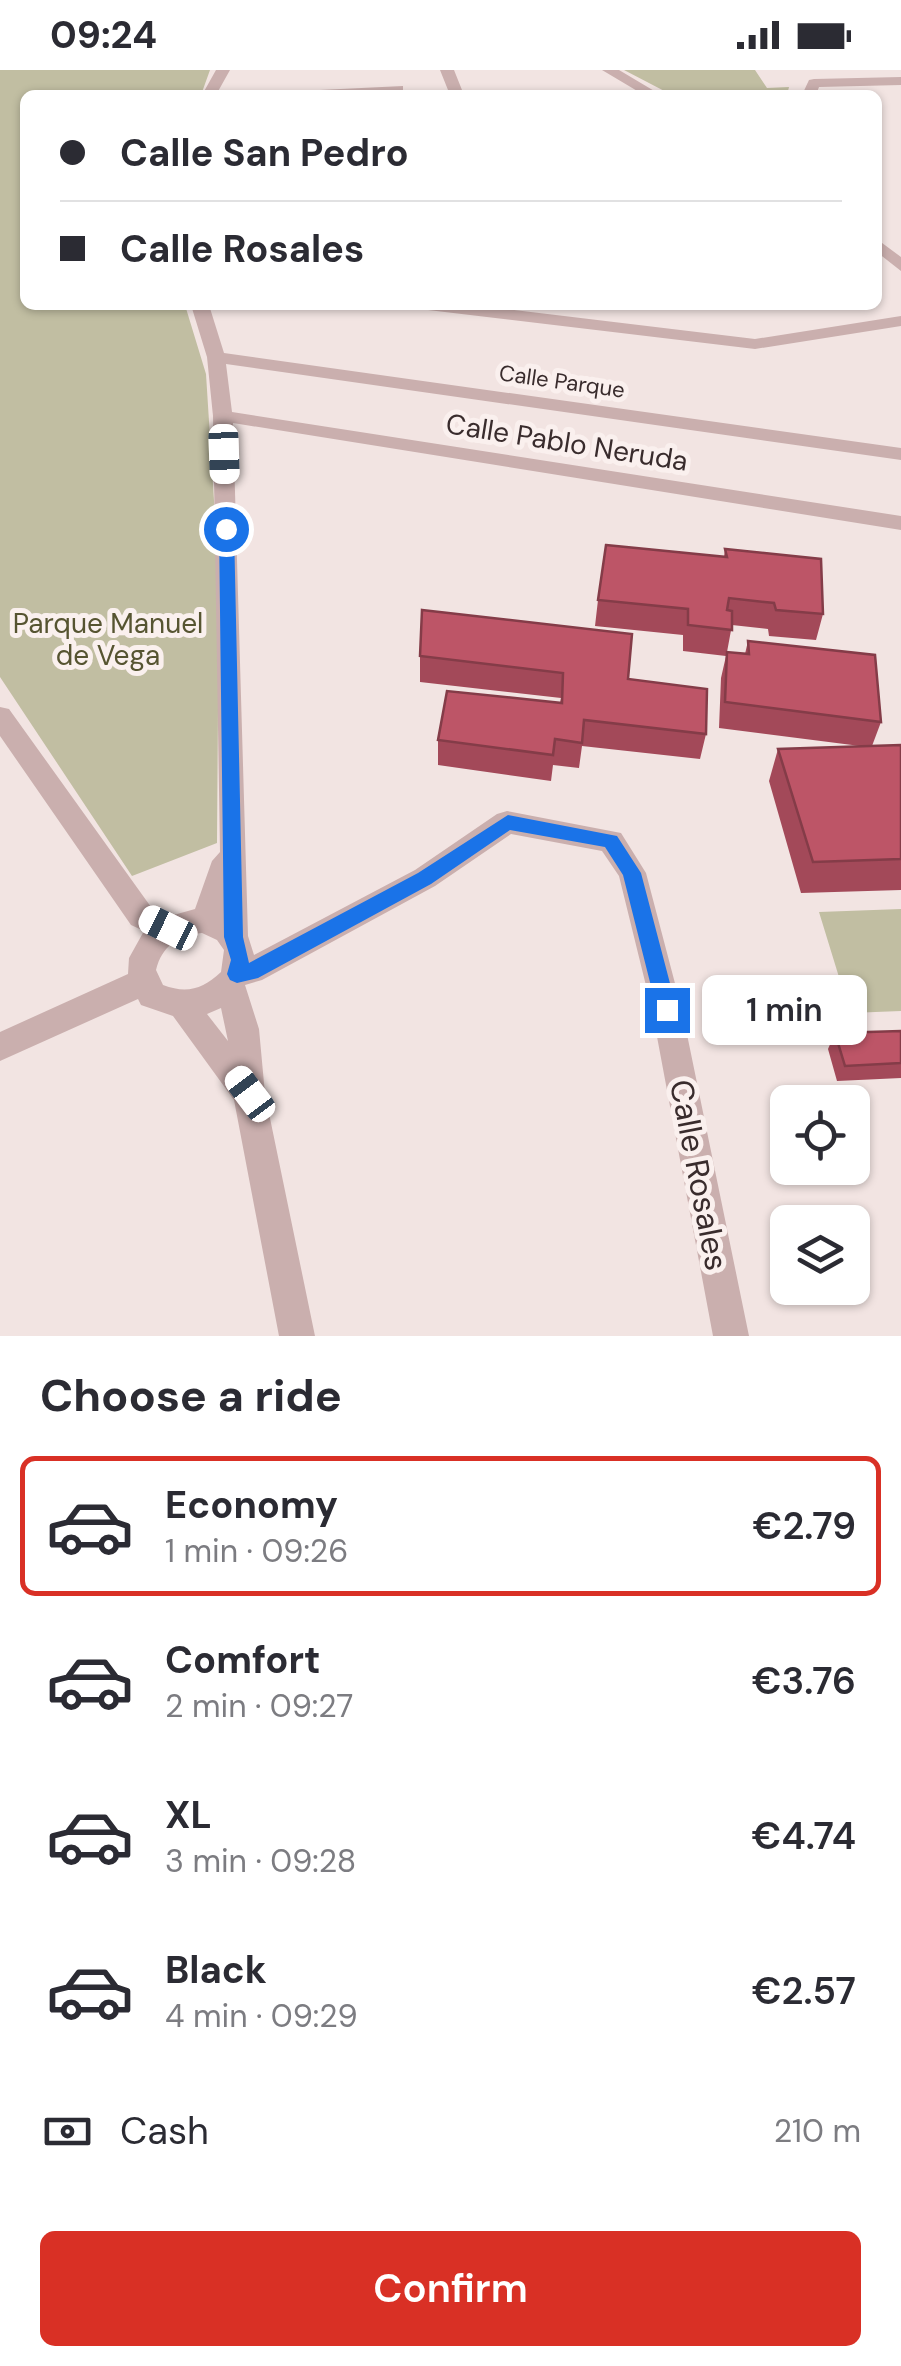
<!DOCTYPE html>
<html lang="en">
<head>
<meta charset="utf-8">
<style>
	:root { --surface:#fff; --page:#f2f2f3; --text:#2b2b33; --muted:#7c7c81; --line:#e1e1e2; --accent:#d93025 }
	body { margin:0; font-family:"DM Sans",sans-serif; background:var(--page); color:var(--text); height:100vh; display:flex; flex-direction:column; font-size:38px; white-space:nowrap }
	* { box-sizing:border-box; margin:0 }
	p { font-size:32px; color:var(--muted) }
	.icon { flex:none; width:55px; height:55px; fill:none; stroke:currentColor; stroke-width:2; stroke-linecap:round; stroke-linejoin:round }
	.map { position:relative; height:1266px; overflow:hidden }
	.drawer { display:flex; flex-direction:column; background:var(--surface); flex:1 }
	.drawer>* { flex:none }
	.banner { position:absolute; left:20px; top:20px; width:862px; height:220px; border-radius:15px; box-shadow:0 2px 8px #0004; display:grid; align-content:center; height:220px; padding:0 40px; background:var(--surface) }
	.buttons { position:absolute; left:770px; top:1015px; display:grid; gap:20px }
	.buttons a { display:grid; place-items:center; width:100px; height:100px; border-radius:15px; background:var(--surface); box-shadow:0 2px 8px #0004; font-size:50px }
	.end { position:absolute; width:45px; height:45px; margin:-22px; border:12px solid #1a73e8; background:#fff; box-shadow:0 0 0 5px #fff }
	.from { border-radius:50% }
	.bubble { position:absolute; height:70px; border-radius:15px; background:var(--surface); box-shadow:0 2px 8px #0004; font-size:32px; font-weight:600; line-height:70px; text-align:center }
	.car { position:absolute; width:30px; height:60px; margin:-30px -15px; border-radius:12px; box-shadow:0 0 8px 2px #0007; background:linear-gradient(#fff 24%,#345 0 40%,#fff 0 76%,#345 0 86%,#fff 0) }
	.banner b { display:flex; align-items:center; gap:35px; height:95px; font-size:38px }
	.banner b+b { border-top:2px solid var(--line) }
	.banner i { width:25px; height:25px; background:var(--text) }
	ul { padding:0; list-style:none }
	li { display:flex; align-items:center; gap:30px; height:140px; margin:0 20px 15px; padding:0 20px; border:5px solid transparent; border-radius:15px }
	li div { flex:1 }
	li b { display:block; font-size:38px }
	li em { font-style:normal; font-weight:600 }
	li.current { border-color:var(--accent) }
	li>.icon { width:90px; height:90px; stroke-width:1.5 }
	h2 { padding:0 40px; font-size:45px; line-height:120px }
	.pay { display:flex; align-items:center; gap:25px; height:110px; padding:0 40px; font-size:38px }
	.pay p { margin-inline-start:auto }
	.action { display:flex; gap:20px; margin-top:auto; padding:20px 40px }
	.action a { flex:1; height:115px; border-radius:15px; background:var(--accent); color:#fff; font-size:40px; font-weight:600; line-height:115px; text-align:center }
	.status { display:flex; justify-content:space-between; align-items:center; height:70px; padding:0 50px; background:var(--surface); direction:ltr }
	.status svg { height:28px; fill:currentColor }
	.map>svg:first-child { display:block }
	.green { fill:#c1bea2 }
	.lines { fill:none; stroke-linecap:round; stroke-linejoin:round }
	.street { fill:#caafae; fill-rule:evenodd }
	.wall { fill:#a34959 }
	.building { fill:#bd5567; stroke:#843c48; stroke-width:2.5 }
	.route { fill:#1a73e8 }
	.labels { text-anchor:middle; stroke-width:10; stroke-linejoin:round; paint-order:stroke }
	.far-street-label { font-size:22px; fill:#392c2d; stroke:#faf0ee }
	.street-label { font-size:28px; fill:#392c2d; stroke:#faf0ee }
	.park-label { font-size:28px; fill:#565431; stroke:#faf0ee }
	.near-street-label { font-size:32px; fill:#392c2d; stroke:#faf0ee }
</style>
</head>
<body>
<div class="status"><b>09:24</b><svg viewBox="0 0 49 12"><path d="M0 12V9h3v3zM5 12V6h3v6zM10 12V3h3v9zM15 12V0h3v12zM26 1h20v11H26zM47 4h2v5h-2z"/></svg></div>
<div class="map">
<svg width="901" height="1266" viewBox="0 0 901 1266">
	<rect width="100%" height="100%" fill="#f2e4e2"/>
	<path class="green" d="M 0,0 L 210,0 L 201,25 L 25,25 L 25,235 L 185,235 L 206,304 L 219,509 L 217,773 L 132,806 L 0,607 Z
		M 624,0 L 755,0 L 767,18 L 789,17 L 787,25 L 672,25 Z
		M 901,839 L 901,941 L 850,943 L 819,842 Z"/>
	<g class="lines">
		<path class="street" d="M 216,0 L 230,0 L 216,25 L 202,25 Z
			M 440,0 L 454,0 L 464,25 L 450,25 Z
			M 602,0 L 619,0 L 661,25 L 644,25 Z
			M 901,7 L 901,15 L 819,17 L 816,25 L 802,25 L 809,10 L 814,9 Z
			M 403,16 L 403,22 L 398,23 L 292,25 L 299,21 Z
			M 878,170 L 901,187 L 901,201 L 878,183 Z
			M 191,235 L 209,235 L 224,283 L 901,378 L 901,390 L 226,294 L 232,342 L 901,446 L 901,460 L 233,353 L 248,866 L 254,885 L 415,800 L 497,744 L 507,741 L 621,763 L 646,803 L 682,940 L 749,1266 L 713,1266 L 652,940 L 619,806 L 602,781 L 511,764 L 435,816 L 262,910 L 245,915 L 259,959 L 265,1024 L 315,1266 L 279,1266 L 234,1030 L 173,946 L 141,935 L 138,929 L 0,991 L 0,962 L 128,904 L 129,888 L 144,861 L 131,855 L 0,666 L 0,637 L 9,639 L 151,837 L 170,846 L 195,839 L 212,791 L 220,782 L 213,346 L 207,287 ZM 202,863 L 217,870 L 224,880 L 221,902 C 203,919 187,924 163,915 L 156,900 C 162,876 178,865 202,863 ZM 221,938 L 228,971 L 207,944 Z
			M 419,235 L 472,235 L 755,269 L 901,246 L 901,256 L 755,279 L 428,240 Z"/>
	</g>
	<path class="wall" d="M 725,479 L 823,544 L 816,570 L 769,566 L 768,559 L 732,555 L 727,582 L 745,584 L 748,571 L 881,652 L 872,676 L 901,675 L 901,820 L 801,823 L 769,711 L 778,679 L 860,676 L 719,658 L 721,608 L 726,586 L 683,581 L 683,565 L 595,556 L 598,530 L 724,487 Z
		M 420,586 L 628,609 L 706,664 L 700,689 L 582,676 L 579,698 L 553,695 L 551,711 L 438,695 L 438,670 L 560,633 L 561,628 L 420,612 Z
		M 901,961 L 901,1008 L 837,1011 L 828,979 L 835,963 Z"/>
	<path class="building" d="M 606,475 L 727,487 L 725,479 L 821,489 L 823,544 L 776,540 L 774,533 L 729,528 L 727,540 L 732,541 L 732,560 L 688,555 L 688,539 L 598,530 Z
		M 422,540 L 632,564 L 628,609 L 707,619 L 706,664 L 584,650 L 582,673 L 555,669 L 553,685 L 438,670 L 447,621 L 562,633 L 563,603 L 420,586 Z
		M 748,571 L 875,585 L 881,652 L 725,632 L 727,582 L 749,584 Z
		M 901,675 L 901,789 L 813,792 L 778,679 Z
		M 901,961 L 901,993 L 845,996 L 835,963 Z"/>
	<path class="route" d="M 226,455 L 234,459 L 243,867 L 249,893 L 418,803 L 508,745 L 617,766 L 641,803 L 677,940 L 674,946 L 667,949 L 657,940 L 623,805 L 605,777 L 510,760 L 431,814 L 258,908 L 237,913 L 230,910 L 227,904 L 231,890 L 224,867 L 219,459 Z"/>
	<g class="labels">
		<g class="far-street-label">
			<text transform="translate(562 311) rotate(8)" y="8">Calle Parque</text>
		</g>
		<g class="street-label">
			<text transform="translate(567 372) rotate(9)" y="10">Calle Pablo Neruda</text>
		</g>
		<g class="park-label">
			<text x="108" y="563">Parque Manuel<tspan x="108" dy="32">de Vega</tspan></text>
		</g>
		<g class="near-street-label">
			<text transform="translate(699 1105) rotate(79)" y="11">Calle Rosales</text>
		</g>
	</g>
</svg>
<div class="buttons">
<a><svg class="icon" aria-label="locate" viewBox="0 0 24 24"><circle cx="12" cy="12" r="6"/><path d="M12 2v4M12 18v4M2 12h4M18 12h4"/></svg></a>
<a><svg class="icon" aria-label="layers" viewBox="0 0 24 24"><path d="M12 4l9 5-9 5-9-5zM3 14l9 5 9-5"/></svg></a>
</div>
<i class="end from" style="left:226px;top:459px"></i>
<i class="end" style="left:667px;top:940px"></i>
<div class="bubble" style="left:702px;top:905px;width:165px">1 min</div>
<i class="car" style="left:224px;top:384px;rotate:178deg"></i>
<i class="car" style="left:168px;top:858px;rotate:296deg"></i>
<i class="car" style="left:250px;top:1024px;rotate:323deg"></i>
<div class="banner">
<b><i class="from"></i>Calle San Pedro</b>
<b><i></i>Calle Rosales</b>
</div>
</div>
<section class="drawer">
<h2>Choose a ride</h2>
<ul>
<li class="current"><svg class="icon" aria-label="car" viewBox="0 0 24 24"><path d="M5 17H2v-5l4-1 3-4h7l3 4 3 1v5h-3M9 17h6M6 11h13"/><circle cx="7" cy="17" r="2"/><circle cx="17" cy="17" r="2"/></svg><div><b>Economy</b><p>1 min · 09:26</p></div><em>€2.79</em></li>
<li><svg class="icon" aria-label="car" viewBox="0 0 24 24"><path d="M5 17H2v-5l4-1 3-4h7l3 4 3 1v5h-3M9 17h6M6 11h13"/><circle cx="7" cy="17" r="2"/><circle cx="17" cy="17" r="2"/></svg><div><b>Comfort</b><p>2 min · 09:27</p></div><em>€3.76</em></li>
<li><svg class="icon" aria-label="car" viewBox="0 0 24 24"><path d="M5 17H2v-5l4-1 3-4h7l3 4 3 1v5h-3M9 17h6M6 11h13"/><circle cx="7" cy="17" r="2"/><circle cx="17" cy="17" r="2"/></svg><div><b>XL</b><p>3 min · 09:28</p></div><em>€4.74</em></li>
<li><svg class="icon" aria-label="car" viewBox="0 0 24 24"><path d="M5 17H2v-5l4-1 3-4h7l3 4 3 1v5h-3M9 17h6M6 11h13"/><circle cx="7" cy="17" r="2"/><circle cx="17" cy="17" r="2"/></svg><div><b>Black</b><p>4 min · 09:29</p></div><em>€2.57</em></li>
</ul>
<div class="pay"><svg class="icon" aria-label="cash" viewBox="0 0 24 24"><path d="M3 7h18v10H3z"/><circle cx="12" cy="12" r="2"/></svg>Cash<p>210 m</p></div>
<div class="action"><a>Confirm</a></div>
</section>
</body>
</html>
